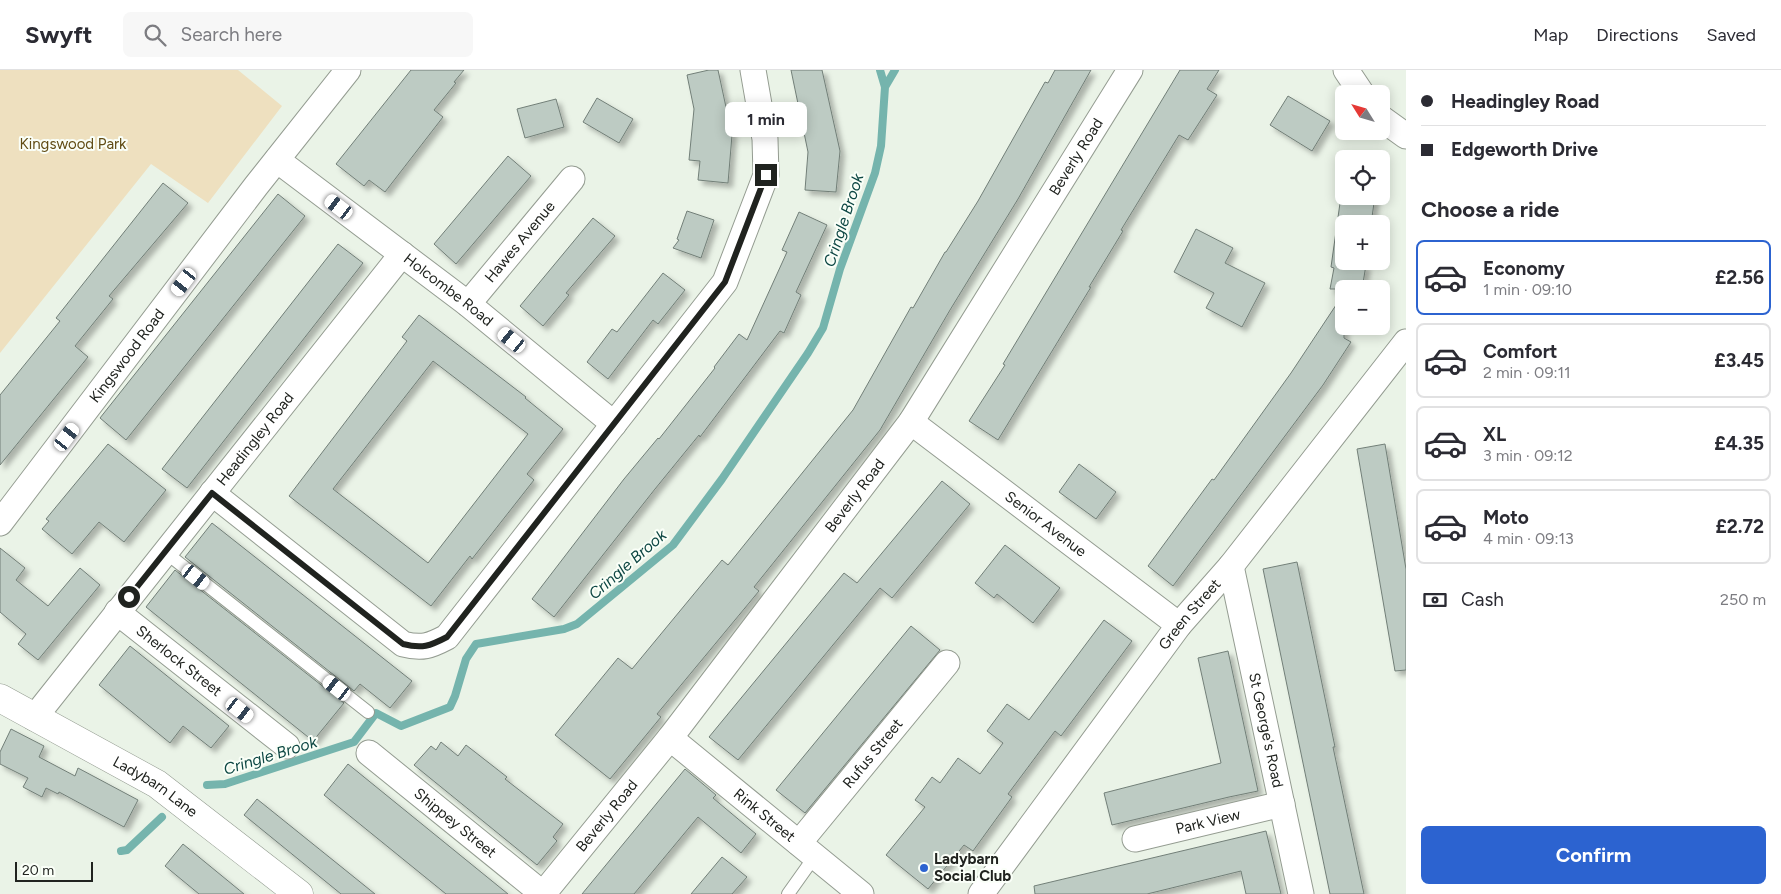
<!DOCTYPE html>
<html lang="en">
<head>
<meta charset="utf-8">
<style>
	:root { --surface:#fff; --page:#f7f7f7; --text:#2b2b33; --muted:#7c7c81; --line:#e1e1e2; --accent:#2c63d0 }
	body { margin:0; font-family:Figtree,sans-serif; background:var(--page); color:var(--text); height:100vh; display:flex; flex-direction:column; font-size:19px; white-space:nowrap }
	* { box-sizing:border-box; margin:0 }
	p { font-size:16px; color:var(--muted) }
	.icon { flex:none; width:28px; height:28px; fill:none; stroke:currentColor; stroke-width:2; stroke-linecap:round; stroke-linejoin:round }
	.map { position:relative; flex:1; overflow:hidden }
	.side { display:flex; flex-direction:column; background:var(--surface); width:375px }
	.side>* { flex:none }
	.top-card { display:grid; align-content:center; height:110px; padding:0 15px; background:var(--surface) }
	.needle { width:32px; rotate:307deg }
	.fabs { position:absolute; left:1335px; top:15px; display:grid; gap:10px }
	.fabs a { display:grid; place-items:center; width:55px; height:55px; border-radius:8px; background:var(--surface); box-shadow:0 2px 12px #0003; font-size:25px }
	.scale { position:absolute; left:15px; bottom:12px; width:78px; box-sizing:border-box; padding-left:5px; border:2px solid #20231f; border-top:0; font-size:14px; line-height:18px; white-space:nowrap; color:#20231f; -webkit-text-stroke:4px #fafff8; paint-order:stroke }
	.end { position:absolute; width:22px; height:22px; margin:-11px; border:6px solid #20231f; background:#fff; box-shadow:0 0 0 2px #fff }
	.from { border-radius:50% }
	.bubble { position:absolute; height:35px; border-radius:8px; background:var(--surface); box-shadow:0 2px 12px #0003; font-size:16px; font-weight:700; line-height:35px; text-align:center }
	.car { position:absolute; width:15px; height:30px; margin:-15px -8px; border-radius:6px; box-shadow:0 0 4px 1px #0007; background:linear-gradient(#fff 24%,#345 0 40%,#fff 0 76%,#345 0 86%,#fff 0) }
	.top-card b { display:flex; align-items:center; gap:18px; height:48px; font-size:19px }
	.top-card b+b { border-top:1px solid var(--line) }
	.top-card i { width:12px; height:12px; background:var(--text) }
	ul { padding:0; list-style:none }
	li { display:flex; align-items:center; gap:15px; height:75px; margin:0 10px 8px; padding:0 5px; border:2px solid var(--line); border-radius:8px }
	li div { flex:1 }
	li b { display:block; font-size:19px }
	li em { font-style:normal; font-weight:700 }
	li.current { border-color:var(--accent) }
	li>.icon { width:45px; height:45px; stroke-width:1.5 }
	h2 { padding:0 15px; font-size:22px; line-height:60px }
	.pay { display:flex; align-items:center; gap:12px; height:55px; padding:0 15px; font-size:19px }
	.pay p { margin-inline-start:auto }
	.cta { display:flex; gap:10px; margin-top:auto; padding:10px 15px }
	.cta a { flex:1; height:58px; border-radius:8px; background:var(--accent); color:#fff; font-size:20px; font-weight:700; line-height:58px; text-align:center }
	header { display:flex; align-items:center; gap:30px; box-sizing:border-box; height:70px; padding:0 25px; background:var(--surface); border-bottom:1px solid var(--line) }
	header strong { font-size:24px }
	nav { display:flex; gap:28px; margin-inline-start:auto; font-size:18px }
	.search { width:350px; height:45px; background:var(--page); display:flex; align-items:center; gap:12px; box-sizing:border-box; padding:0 18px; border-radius:8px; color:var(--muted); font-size:19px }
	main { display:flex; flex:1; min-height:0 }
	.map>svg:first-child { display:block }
	.green { fill:#eee0bf }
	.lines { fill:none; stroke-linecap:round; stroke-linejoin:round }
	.stream { stroke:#75b4ad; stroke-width:8 }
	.building { fill:#bdcbc3; stroke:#727f78; fill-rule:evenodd; filter:url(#shadow) }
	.service-casing { stroke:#949c91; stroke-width:14 }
	.minor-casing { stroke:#949c91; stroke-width:27 }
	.tertiary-casing { stroke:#949c91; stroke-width:29 }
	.service { stroke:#fff; stroke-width:12 }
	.minor { stroke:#fff; stroke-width:25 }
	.tertiary { stroke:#fff; stroke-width:28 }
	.route { stroke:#20231f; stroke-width:6 }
	.poi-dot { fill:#2c63d0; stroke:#fafff8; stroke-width:2 }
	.labels { text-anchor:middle; stroke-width:4; stroke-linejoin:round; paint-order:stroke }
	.park-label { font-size:15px; fill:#614c14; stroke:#fafff8 }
	.street-label { font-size:15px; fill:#20231f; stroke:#fafff8 }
	.poi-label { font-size:15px; font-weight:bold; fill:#20231f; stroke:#fafff8; text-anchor:start }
	.water-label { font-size:16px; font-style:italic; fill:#0d4743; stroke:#fafff8 }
</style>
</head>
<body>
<header>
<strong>Swyft</strong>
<div class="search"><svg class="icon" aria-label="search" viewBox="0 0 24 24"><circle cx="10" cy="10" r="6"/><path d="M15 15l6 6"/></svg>Search here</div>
<nav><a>Map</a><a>Directions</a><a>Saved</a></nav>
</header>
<main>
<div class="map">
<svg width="1406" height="824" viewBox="0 0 1406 824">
	<defs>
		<filter id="shadow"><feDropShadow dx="4.5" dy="4.5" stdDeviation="2.5" flood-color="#0004"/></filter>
	</defs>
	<rect width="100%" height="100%" fill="#eaf3e7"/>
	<path class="green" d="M 0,0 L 238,0 L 282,36 L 208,133 L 151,94 L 0,283 Z"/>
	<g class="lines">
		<path class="stream" d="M 885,17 L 895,0
			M 207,715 L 225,714 L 354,672 L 376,643 L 401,656 L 450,637 L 455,626 L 466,589 L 476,574 L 564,559 L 577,554 L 673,475 L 722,409 L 808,283 L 823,258 L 840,199 L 875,103 L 881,76 L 885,17 L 880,0
			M 121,781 L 127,780 L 162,747"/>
	</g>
	<path class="building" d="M 411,0 L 464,0 L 454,12 L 456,13 L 434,40 L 443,47 L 385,122 L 369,110 L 364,116 L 336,94 Z
		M 709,0 L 718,0 L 732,65 L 728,113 L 698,110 L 700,91 L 689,90 L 694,39 L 687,5 Z
		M 791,0 L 822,0 L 840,81 L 836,122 L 805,120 L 808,82 Z
		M 1055,0 L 1091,0 L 1018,129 L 950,240 L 880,360 L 754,517 L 759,521 L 657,644 L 661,647 L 610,709 L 555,665 L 618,588 L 632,599 L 722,490 L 728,495 L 853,340 L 911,237 L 913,238 L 945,182 L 946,182 L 978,131 L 1045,12 L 1048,13 Z
		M 1180,0 L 1219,0 L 1207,19 L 1217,25 L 1188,70 L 1179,65 L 1121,160 L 1123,161 L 1089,217 L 1091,217 L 998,370 L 969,351 L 1005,295 L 1003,294 Z
		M 1288,26 L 1330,51 L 1312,81 L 1270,55 Z
		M 597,28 L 633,49 L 619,73 L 583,52 Z
		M 556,29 L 564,57 L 525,68 L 517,39 Z
		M 508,86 L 531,106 L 456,194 L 434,174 Z
		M 163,113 L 188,133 L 109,226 L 113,229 L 75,276 L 88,287 L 0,395 L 0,325 L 60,251 L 56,248 Z
		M 278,124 L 305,146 L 126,370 L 100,348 Z
		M 1341,126 L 1375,126 L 1371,154 L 1344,154 L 1344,191 L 1358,191 L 1358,194 L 1366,195 L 1362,219 L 1330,219 L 1334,198 L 1331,197 Z
		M 687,141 L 714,150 L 701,188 L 673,178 L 679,170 L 677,169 Z
		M 799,142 L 827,155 L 796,222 L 801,225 L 784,263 L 780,261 L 700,367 L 699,365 L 655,419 L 554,547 L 532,529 L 624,409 L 658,368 L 659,369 L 715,298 L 714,297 L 739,264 L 747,270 L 787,182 L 782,180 Z
		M 593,148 L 615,166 L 566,223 L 569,225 L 543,256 L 520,236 Z
		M 1196,159 L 1233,178 L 1225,193 L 1265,213 L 1242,257 L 1206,238 L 1214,223 L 1174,202 Z
		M 338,174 L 363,193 L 187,418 L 162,399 Z
		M 663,203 L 685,220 L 658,254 L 653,250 L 608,309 L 587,292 L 612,259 L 617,262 Z
		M 1344,223 L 1344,268 L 1351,272 L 1323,315 L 1173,516 L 1148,496 L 1212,409 L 1214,410 L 1291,303 Z
		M 419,245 L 526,327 L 525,328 L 563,359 L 527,404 L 534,410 L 472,489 L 470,486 L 431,536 L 289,426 L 407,271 L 402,267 ZM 433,291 L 528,364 L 428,493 L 333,419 Z
		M 108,374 L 166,420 L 124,472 L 99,452 L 72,484 L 42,459 L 49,451 L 46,449 Z
		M 1385,374 L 1406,499 L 1406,600 L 1395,601 L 1357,379 Z
		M 1079,394 L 1116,422 L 1096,449 L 1059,422 Z
		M 942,411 L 970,434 L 892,528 L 880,518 L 738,690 L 709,667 L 844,503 L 857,513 Z
		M 212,453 L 412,611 L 390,638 L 360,614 L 354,621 L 185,487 Z
		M 1005,475 L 1060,518 L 1033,553 L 997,524 L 994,528 L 975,513 Z
		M 0,478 L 25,498 L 16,510 L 48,536 L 80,498 L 100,515 L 38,590 L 18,574 L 26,564 L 0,542 Z
		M 1297,492 L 1335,677 L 1333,677 L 1364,824 L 1330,824 L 1263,499 Z
		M 175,500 L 344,633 L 313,671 L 146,537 Z
		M 1104,550 L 1132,571 L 1061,666 L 1055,661 L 1008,724 L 1012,727 L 973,781 L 964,775 L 928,819 L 886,785 L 925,737 L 915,730 L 932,707 L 940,713 L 958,688 L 980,704 L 1003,673 L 987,661 L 1007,634 L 1029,650 Z
		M 911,556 L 940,580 L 805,743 L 776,720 Z
		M 130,576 L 229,656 L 211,678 L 183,656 L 170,673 L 99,615 Z
		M 1228,581 L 1258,721 L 1229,727 L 1112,755 L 1104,723 L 1221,693 L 1198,588 Z
		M 11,659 L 44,676 L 39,687 L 75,706 L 78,698 L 138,730 L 124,757 L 59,722 L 58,724 L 46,718 L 42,727 L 23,717 L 28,708 L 0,694 L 0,682 Z
		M 441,672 L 458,686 L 466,675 L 507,707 L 505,709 L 563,754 L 553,767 L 557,771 L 537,795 L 414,695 L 431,676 L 436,680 Z
		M 348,694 L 508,824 L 446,824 L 324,725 Z
		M 685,699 L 716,725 L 713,728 L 756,764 L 741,783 L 698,747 L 634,824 L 582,824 Z
		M 257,729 L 344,799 L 375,824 L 341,824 L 244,745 Z
		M 1266,761 L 1281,824 L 1246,824 L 1241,801 L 1147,824 L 1035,824 L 1034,816 Z
		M 183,774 L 244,824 L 199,824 L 165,796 Z
		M 722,787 L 747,807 L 732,824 L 691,824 Z"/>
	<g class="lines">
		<defs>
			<path id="service" d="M 165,482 L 368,642
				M 788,824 L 815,786"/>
			<g id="minor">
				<path d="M 1346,0 L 1362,24"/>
				<path d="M 1381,48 L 1406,66"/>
				<path id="s1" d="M 277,90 L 468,234 L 614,354"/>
				<path id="s2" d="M 468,234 L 572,109"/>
				<path id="s3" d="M 911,352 L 1179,555"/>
				<path d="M 212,423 L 403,574 C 422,579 430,576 447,567 L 725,212 L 766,105 L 765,69 L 753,0"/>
				<path id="s4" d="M 0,453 L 256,116 L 348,0"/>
				<path id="s5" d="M 1231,496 L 1301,824"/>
				<path id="s6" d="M 117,542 L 287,676"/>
				<path id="s7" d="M 34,648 L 402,184"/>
				<path id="s8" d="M 670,668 L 861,824"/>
				<path id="s9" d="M 369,683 L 543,824"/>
				<path id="s10" d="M 1135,769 L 1282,734"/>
				<path id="s11" d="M 799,773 L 947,593"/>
				<path id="s12" d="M 543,824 L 670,668 L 911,352 L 1130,0"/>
				<path id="s13" d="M 981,824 L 1179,555 L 1231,496 L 1406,272"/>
			</g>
			<g id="tertiary">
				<path id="s14" d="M 0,628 L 157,714 L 299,824"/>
			</g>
		</defs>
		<use href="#service" class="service-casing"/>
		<use href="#minor" class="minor-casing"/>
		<use href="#tertiary" class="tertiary-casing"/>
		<use href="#service" class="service"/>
		<use href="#minor" class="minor"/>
		<use href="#tertiary" class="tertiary"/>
	</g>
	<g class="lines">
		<path class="route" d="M 129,527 L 212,423 L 403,574 C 422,579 430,576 447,567 L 725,212 L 766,105"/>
	</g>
	<circle class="poi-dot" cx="924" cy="798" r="5"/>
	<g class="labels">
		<g class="park-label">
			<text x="73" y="79">Kingswood Park</text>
		</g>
		<g class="street-label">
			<text dy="5" stroke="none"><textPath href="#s12" startOffset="911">Beverly Road</textPath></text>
			<text dy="5" stroke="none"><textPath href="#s2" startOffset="81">Hawes Avenue</textPath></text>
			<text dy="5" stroke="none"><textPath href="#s1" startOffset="215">Holcombe Road</textPath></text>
			<text dy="5" stroke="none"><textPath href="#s4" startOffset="210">Kingswood Road</textPath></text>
			<text dy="5" stroke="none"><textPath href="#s7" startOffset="356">Headingley Road</textPath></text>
			<text dy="5" stroke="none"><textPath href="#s12" startOffset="506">Beverly Road</textPath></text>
			<text dy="5" stroke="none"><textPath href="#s3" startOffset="169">Senior Avenue</textPath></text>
			<text dy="5" stroke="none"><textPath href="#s13" startOffset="349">Green Street</textPath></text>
			<text dy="5" stroke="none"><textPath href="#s6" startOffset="79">Sherlock Street</textPath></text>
			<text dy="5" stroke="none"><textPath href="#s5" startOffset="168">St George's Road</textPath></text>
			<text dy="5" stroke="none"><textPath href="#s11" startOffset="116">Rufus Street</textPath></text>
			<text dy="5" stroke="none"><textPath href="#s14" startOffset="179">Ladybarn Lane</textPath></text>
			<text dy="5" stroke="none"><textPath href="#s12" startOffset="101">Beverly Road</textPath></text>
			<text dy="5" stroke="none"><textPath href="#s8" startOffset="122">Rink Street</textPath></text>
			<text dy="5" stroke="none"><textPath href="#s10" startOffset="75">Park View</textPath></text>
			<text dy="5" stroke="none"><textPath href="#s9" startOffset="111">Shippey Street</textPath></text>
		</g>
		<g class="poi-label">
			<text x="934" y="794">Ladybarn<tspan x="934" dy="17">Social Club</tspan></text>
		</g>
		<g class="water-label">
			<text transform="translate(843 150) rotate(-72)" y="6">Cringle Brook</text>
			<text transform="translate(627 494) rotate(-41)" y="6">Cringle Brook</text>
			<text transform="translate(270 685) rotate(-17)" y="6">Cringle Brook</text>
		</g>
	</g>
</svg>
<div class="fabs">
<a><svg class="needle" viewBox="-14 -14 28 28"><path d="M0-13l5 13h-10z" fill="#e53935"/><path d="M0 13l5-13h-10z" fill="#7c7c81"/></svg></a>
<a><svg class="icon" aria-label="locate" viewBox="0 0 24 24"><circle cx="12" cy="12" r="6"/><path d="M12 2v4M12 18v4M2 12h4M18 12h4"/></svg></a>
<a>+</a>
<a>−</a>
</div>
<div class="scale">20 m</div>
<i class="end from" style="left:129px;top:527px"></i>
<i class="end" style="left:766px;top:105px"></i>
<div class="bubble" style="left:725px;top:32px;width:82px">1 min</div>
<i class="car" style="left:339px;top:137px;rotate:307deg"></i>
<i class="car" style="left:184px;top:212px;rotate:217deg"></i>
<i class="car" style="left:512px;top:270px;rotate:309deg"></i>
<i class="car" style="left:67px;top:367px;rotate:37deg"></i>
<i class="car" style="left:196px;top:507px;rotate:128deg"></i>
<i class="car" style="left:337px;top:618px;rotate:308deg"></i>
<i class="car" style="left:240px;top:640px;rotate:128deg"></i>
</div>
<section class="side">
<div class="top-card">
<b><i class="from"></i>Headingley Road</b>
<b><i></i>Edgeworth Drive</b>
</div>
<h2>Choose a ride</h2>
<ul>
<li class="current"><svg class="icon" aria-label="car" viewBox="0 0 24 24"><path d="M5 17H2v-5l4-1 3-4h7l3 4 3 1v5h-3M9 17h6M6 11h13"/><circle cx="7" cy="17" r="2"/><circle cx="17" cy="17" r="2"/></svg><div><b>Economy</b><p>1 min · 09:10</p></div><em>£2.56</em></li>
<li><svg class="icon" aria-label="car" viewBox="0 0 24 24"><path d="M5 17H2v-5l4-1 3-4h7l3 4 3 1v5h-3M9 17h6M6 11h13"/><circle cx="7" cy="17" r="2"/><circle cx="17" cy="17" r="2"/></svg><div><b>Comfort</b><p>2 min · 09:11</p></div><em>£3.45</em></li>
<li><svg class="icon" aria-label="car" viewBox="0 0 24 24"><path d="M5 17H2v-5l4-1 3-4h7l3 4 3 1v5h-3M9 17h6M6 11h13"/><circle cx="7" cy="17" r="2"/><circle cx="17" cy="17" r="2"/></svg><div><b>XL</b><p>3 min · 09:12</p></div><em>£4.35</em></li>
<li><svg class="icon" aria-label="car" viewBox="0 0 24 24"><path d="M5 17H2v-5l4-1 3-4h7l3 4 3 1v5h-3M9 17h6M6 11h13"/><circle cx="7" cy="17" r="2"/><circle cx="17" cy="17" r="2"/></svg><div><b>Moto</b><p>4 min · 09:13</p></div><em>£2.72</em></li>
</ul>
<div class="pay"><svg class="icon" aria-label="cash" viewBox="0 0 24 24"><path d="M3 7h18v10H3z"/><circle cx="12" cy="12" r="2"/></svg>Cash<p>250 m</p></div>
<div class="cta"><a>Confirm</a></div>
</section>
</main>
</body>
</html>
